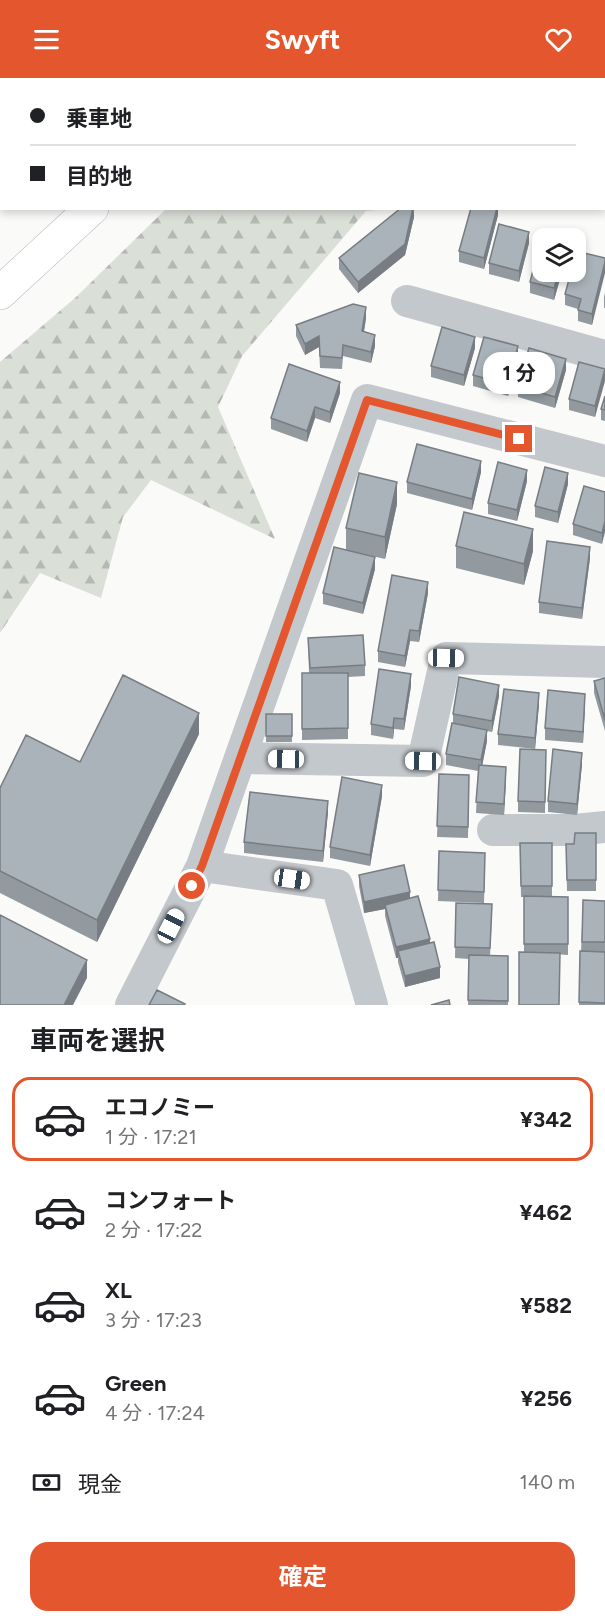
<!DOCTYPE html>
<html lang="ja">
<head>
<meta charset="utf-8">
<style>
	:root { --surface:#fff; --page:#f2f2f2; --text:#202124; --muted:#757577; --line:#e0e0e0; --accent:#e4572e }
	body { margin:0; font-family:Figtree,"Noto Sans JP",sans-serif; background:var(--page); color:var(--text); height:100vh; display:flex; flex-direction:column; font-size:22px; white-space:nowrap }
	* { box-sizing:border-box; margin:0 }
	p { font-size:20px; color:var(--muted) }
	.icon { flex:none; width:33px; height:33px; fill:none; stroke:currentColor; stroke-width:2; stroke-linecap:round; stroke-linejoin:round }
	.map { position:relative; height:927px; overflow:hidden }
	.drawer { display:flex; flex-direction:column; background:var(--surface); flex:1 }
	.drawer>* { flex:none }
	.guide { position:absolute; left:0px; top:0px; width:606px; height:132px; box-shadow:0 3px 9px #0003; display:grid; align-content:center; height:132px; padding:0 30px; background:var(--surface) }
	.fabs { position:absolute; left:532px; top:150px; display:grid; gap:12px }
	.fabs a { display:grid; place-items:center; width:54px; height:54px; border-radius:12px; background:var(--surface); box-shadow:0 3px 9px #0003; font-size:30px }
	.end { position:absolute; width:27px; height:27px; margin:-14px; border:8px solid #e4572e; background:#fff; box-shadow:0 0 0 3px #fff }
	.from { border-radius:50% }
	.bubble { position:absolute; height:42px; border-radius:18px; background:var(--surface); box-shadow:0 3px 9px #0003; font-size:20px; font-weight:700; line-height:42px; text-align:center }
	.car { position:absolute; width:18px; height:36px; margin:-18px -9px; border-radius:8px; box-shadow:0 0 4px 2px #0007; background:linear-gradient(#fff 24%,#345 0 40%,#fff 0 76%,#345 0 86%,#fff 0) }
	.guide b { display:flex; align-items:center; gap:21px; height:57px; font-size:22px }
	.guide b+b { border-top:2px solid var(--line) }
	.guide i { width:15px; height:15px; background:var(--text) }
	ul { padding:0; list-style:none }
	li { display:flex; align-items:center; gap:18px; height:84px; margin:0 12px 9px; padding:0 18px; border:3px solid transparent; border-radius:18px }
	li div { flex:1 }
	li b { display:block; font-size:22px }
	li em { font-style:normal; font-weight:700 }
	li.on { border-color:var(--accent) }
	li>.icon { width:54px; height:54px; stroke-width:1.5 }
	h2 { padding:0 30px; font-size:27px; line-height:72px }
	.pay { display:flex; align-items:center; gap:15px; height:66px; padding:0 30px; font-size:22px }
	.pay p { margin-inline-start:auto }
	.action { display:flex; gap:12px; margin-top:auto; padding:12px 30px }
	.action a { flex:1; height:69px; border-radius:18px; background:var(--accent); color:#fff; font-size:24px; font-weight:700; line-height:69px; text-align:center }
	header { display:flex; justify-content:space-between; align-items:center; height:78px; padding:0 30px; background:var(--accent); color:#fff; font-size:27px; font-weight:700 }
	.map>svg:first-child { display:block }
	.forest { fill:url(#forest-firs) }
	.lines { fill:none; stroke-linecap:round; stroke-linejoin:round }
	.secondary-casing { stroke:#b3babf; stroke-width:34 }
	.street { stroke:#c3c8cc; stroke-width:32 }
	.secondary { stroke:#fff; stroke-width:33 }
	.wall { fill:#929a9f }
	.shaded-wall { fill:#777d82 }
	.building { fill:#aab3b9; stroke:#777d82; stroke-width:1.5 }
	.route { stroke:#e4572e; stroke-width:8 }
</style>
</head>
<body>
<header><svg class="icon" aria-label="menu" viewBox="0 0 24 24"><path d="M4 6h16M4 12h16M4 18h16"/></svg>Swyft<svg class="icon" aria-label="heart" viewBox="0 0 24 24"><path d="M12 20l-8-8c-3-5 5-10 8-4 3-6 11-1 8 4z"/></svg></header>
<div class="map">
<svg width="605" height="927" viewBox="0 0 605 927">
	<defs>
		<pattern id="forest-firs" width="22" height="20" patternUnits="userSpaceOnUse" patternTransform="scale(1.5)"><rect width="22" height="20" fill="#dadfd7"/><path d="M5 1l3.5 6h-7zM16 11l3.5 6h-7z" fill="#b4b9b4"/></pattern>
	</defs>
	<rect width="100%" height="100%" fill="#fafaf8"/>
	<path class="forest" d="M 286,0 L 605,0 L 605,126 L 604,2 Z
		M 166,131 L 392,131 L 366,133 L 242,278 L 218,329 L 275,461 L 151,402 L 123,439 L 101,520 L 40,495 L 0,555 L 0,284 L 75,220 Z"/>
	<g class="lines">
		<defs>
			<path id="secondary" d="M 233,2 L 235,0
				M 0,215 L 92,130"/>
		</defs>
		<use href="#secondary" class="secondary-casing"/>
		<path class="street" d="M 407,223 L 605,278
			M 240,680 L 367,322 L 605,383
			M 493,752 L 575,752 L 605,749
			M 202,788 L 337,807 L 372,927
			M 131,927 L 202,788 L 240,680 L 423,683 L 446,580 L 605,584"/>
		<use href="#secondary" class="secondary"/>
	</g>
	<path class="wall" d="M 414,130 L 414,139 L 405,177 L 358,215 L 339,191 L 339,180 Z
		M 498,130 L 498,137 L 484,191 L 459,184 L 459,173 Z
		M 529,165 L 519,204 L 489,196 L 489,185 Z
		M 605,180 L 592,247 L 578,243 L 578,231 L 565,227 L 565,216 L 581,187 Z
		M 543,194 L 562,194 L 554,222 L 530,215 L 530,204 Z
		M 605,215 L 605,230 L 604,230 L 604,219 Z
		M 366,240 L 364,254 L 375,268 L 371,285 L 343,278 L 342,291 L 320,290 L 319,269 L 305,277 L 296,258 L 296,247 Z
		M 475,270 L 464,308 L 431,299 L 431,288 Z
		M 518,279 L 508,318 L 473,308 L 473,297 Z
		M 605,291 L 595,339 L 569,332 L 569,321 Z
		M 566,292 L 555,330 L 518,319 L 518,308 Z
		M 340,315 L 330,345 L 315,340 L 307,364 L 271,351 L 271,340 Z
		M 605,318 L 605,343 L 601,342 L 601,331 Z
		M 481,394 L 472,432 L 407,415 L 407,404 Z
		M 527,403 L 517,443 L 488,436 L 488,425 Z
		M 568,406 L 558,445 L 535,439 L 535,428 Z
		M 605,414 L 602,466 L 573,457 L 573,446 Z
		M 397,426 L 385,481 L 346,472 L 346,450 Z
		M 456,468 L 533,473 L 524,507 L 456,490 Z
		M 590,480 L 582,541 L 539,535 L 539,524 Z
		M 375,491 L 363,536 L 323,526 L 323,515 Z
		M 428,515 L 419,564 L 410,563 L 405,589 L 378,584 L 378,573 Z
		M 308,560 L 365,587 L 365,598 L 348,599 L 348,661 L 302,662 L 302,595 L 309,595 Z
		M 605,600 L 605,653 L 594,615 L 594,603 Z
		M 411,608 L 404,652 L 394,651 L 393,661 L 371,657 L 371,646 Z
		M 499,618 L 492,654 L 487,653 L 487,663 L 482,687 L 506,700 L 504,737 L 476,735 L 478,693 L 446,687 L 446,676 L 453,646 L 453,636 Z
		M 539,626 L 535,671 L 498,667 L 498,656 Z
		M 585,627 L 583,665 L 545,662 L 545,650 Z
		M 266,636 L 292,636 L 292,664 L 266,664 Z
		M 199,656 L 97,864 L 0,815 L 0,710 L 80,684 Z
		M 546,672 L 545,735 L 518,734 L 518,723 Z
		M 582,686 L 577,737 L 548,734 L 548,723 Z
		M 439,696 L 469,697 L 468,760 L 437,759 Z
		M 382,718 L 370,788 L 330,780 L 330,769 Z
		M 328,734 L 323,784 L 244,775 L 244,764 Z
		M 596,755 L 596,813 L 567,813 L 566,766 L 574,766 Z
		M 520,765 L 552,765 L 552,819 L 568,819 L 568,877 L 524,874 L 524,819 L 521,819 Z
		M 439,773 L 485,786 L 484,825 L 438,823 Z
		M 359,797 L 410,820 L 430,865 L 440,900 L 405,909 L 398,884 L 398,880 L 396,880 L 385,838 L 385,831 L 364,835 L 359,808 Z
		M 583,822 L 605,823 L 605,927 L 579,927 Z
		M 456,825 L 492,837 L 490,878 L 508,878 L 508,927 L 468,927 L 469,881 L 455,880 Z"/>
	<path class="shaded-wall" d="M 97,0 L 114,0 L 113,2 L 96,2 Z
		M 162,0 L 174,0 L 174,2 L 160,2 Z
		M 413,130 L 414,139 L 405,177 L 358,215 L 358,204 Z
		M 497,130 L 498,130 L 498,137 L 484,191 L 484,180 Z
		M 529,154 L 529,165 L 519,204 L 519,193 Z
		M 605,184 L 605,195 L 592,247 L 592,236 Z
		M 559,194 L 562,194 L 554,222 L 554,210 Z
		M 366,229 L 366,240 L 362,264 L 362,253 Z
		M 375,257 L 375,268 L 371,285 L 371,274 Z
		M 319,258 L 319,269 L 305,277 L 305,266 Z
		M 475,259 L 475,270 L 464,308 L 464,297 Z
		M 518,268 L 518,279 L 508,318 L 508,307 Z
		M 566,281 L 566,292 L 555,330 L 555,319 Z
		M 605,292 L 605,303 L 595,339 L 595,328 Z
		M 340,304 L 340,315 L 330,345 L 330,334 Z
		M 315,329 L 315,340 L 307,364 L 307,353 Z
		M 481,383 L 481,394 L 472,432 L 472,421 Z
		M 527,392 L 527,403 L 517,443 L 517,432 Z
		M 568,395 L 568,406 L 558,445 L 558,434 Z
		M 397,404 L 397,426 L 385,481 L 385,459 Z
		M 605,443 L 605,454 L 602,466 L 602,455 Z
		M 533,451 L 533,473 L 524,507 L 524,486 Z
		M 590,469 L 590,480 L 582,541 L 582,530 Z
		M 375,479 L 375,491 L 363,536 L 363,525 Z
		M 428,504 L 428,515 L 419,564 L 419,553 Z
		M 410,552 L 410,563 L 405,589 L 405,578 Z
		M 411,596 L 411,608 L 404,652 L 404,641 Z
		M 499,607 L 499,618 L 492,654 L 492,643 Z
		M 539,615 L 539,626 L 535,671 L 535,660 Z
		M 585,616 L 585,627 L 583,665 L 583,654 Z
		M 199,635 L 199,656 L 97,864 L 97,842 Z
		M 394,640 L 394,651 L 393,661 L 393,650 Z
		M 487,652 L 487,663 L 481,694 L 481,682 Z
		M 582,675 L 582,686 L 577,737 L 577,726 Z
		M 506,689 L 506,700 L 504,737 L 504,726 Z
		M 382,707 L 382,718 L 370,788 L 370,777 Z
		M 328,723 L 328,734 L 323,784 L 323,773 Z
		M 410,814 L 410,825 L 385,827 L 385,831 L 364,835 L 364,824 Z
		M 430,861 L 430,872 L 398,873 L 398,880 L 396,880 L 396,869 Z
		M 87,882 L 87,900 L 73,927 L 64,927 Z
		M 440,889 L 440,900 L 405,909 L 405,898 Z"/>
	<path class="building" d="M 46,0 L 97,0 L 96,2 L 44,2 Z
		M 109,0 L 162,0 L 160,2 L 107,2 Z
		M 401,130 L 413,130 L 405,166 L 358,204 L 339,180 Z
		M 471,130 L 497,130 L 484,180 L 459,173 Z
		M 499,146 L 529,154 L 519,193 L 489,185 Z
		M 541,161 L 543,162 L 543,194 L 559,194 L 554,210 L 530,204 Z
		M 584,175 L 605,180 L 605,184 L 592,236 L 578,232 L 581,221 L 565,216 L 571,194 L 576,194 L 576,185 L 581,187 Z
		M 353,226 L 366,229 L 362,253 L 375,257 L 371,274 L 343,267 L 342,280 L 320,278 L 319,258 L 305,266 L 296,247 Z
		M 442,249 L 475,259 L 464,297 L 431,288 Z
		M 484,259 L 518,268 L 508,307 L 473,297 Z
		M 529,270 L 566,281 L 555,319 L 518,308 Z
		M 579,284 L 605,291 L 595,328 L 569,321 Z
		M 289,286 L 340,304 L 330,334 L 315,329 L 307,353 L 271,340 Z
		M 605,318 L 605,332 L 601,331 Z
		M 417,366 L 481,383 L 472,421 L 407,404 Z
		M 498,384 L 527,392 L 517,432 L 488,425 Z
		M 545,389 L 568,395 L 558,434 L 535,428 Z
		M 359,395 L 397,404 L 385,459 L 346,450 Z
		M 584,408 L 605,414 L 605,443 L 602,455 L 573,446 Z
		M 464,434 L 533,451 L 524,486 L 456,468 Z
		M 547,463 L 590,469 L 582,530 L 539,524 Z
		M 334,469 L 375,479 L 363,525 L 323,515 Z
		M 392,497 L 428,504 L 419,553 L 410,552 L 405,578 L 378,573 Z
		M 363,557 L 365,587 L 310,590 L 308,560 Z
		M 379,591 L 411,596 L 404,641 L 394,640 L 393,650 L 371,646 Z
		M 302,595 L 348,595 L 348,650 L 302,651 Z
		M 123,597 L 199,635 L 97,842 L 0,793 L 0,710 L 26,657 L 80,684 Z
		M 459,599 L 499,607 L 492,643 L 453,636 Z
		M 605,600 L 605,642 L 594,603 Z
		M 504,611 L 539,615 L 535,660 L 498,656 Z
		M 548,612 L 585,616 L 583,654 L 545,650 Z
		M 266,636 L 292,636 L 292,658 L 266,658 Z
		M 452,645 L 487,652 L 481,682 L 446,676 Z
		M 520,671 L 546,672 L 545,724 L 518,723 Z
		M 553,671 L 582,675 L 577,726 L 548,723 Z
		M 479,687 L 506,689 L 504,726 L 476,724 Z
		M 439,696 L 469,697 L 468,749 L 437,748 Z
		M 342,699 L 382,707 L 370,777 L 330,769 Z
		M 250,714 L 328,723 L 323,773 L 244,764 Z
		M 575,755 L 596,755 L 596,802 L 567,802 L 566,766 L 574,766 Z
		M 520,765 L 552,765 L 552,808 L 521,808 Z
		M 439,773 L 485,775 L 484,814 L 438,812 Z
		M 404,787 L 410,814 L 364,824 L 359,797 Z
		M 418,818 L 430,861 L 396,869 L 385,827 Z
		M 524,818 L 568,819 L 568,866 L 524,866 Z
		M 583,822 L 605,823 L 605,864 L 582,864 Z
		M 456,825 L 492,826 L 490,870 L 455,869 Z
		M 0,837 L 87,882 L 64,927 L 0,927 Z
		M 434,864 L 440,889 L 405,898 L 398,873 Z
		M 580,873 L 605,874 L 605,925 L 579,924 Z
		M 519,874 L 560,875 L 559,927 L 519,927 Z
		M 469,877 L 508,878 L 508,923 L 468,922 Z
		M 157,912 L 185,926 L 184,927 L 149,927 Z
		M 449,922 L 450,927 L 431,927 Z"/>
	<g class="lines">
		<path class="route" d="M 192,808 L 202,788 L 367,322 L 519,361"/>
	</g>
</svg>
<div class="fabs">
<a><svg class="icon" aria-label="layers" viewBox="0 0 24 24"><path d="M12 4l9 5-9 5-9-5zM3 14l9 5 9-5"/></svg></a>
</div>
<i class="end from" style="left:192px;top:808px"></i>
<i class="end" style="left:519px;top:361px"></i>
<div class="bubble" style="left:483px;top:274px;width:72px">1 分</div>
<i class="car" style="left:446px;top:580px;rotate:91deg"></i>
<i class="car" style="left:286px;top:681px;rotate:271deg"></i>
<i class="car" style="left:423px;top:683px;rotate:271deg"></i>
<i class="car" style="left:292px;top:801px;rotate:98deg"></i>
<i class="car" style="left:171px;top:848px;rotate:27deg"></i>
<div class="guide">
<b><i class="from"></i>乗車地</b>
<b><i></i>目的地</b>
</div>
</div>
<section class="drawer">
<h2>車両を選択</h2>
<ul>
<li class="on"><svg class="icon" aria-label="car" viewBox="0 0 24 24"><path d="M5 17H2v-5l4-1 3-4h7l3 4 3 1v5h-3M9 17h6M6 11h13"/><circle cx="7" cy="17" r="2"/><circle cx="17" cy="17" r="2"/></svg><div><b>エコノミー</b><p>1 分 · 17:21</p></div><em>¥342</em></li>
<li><svg class="icon" aria-label="car" viewBox="0 0 24 24"><path d="M5 17H2v-5l4-1 3-4h7l3 4 3 1v5h-3M9 17h6M6 11h13"/><circle cx="7" cy="17" r="2"/><circle cx="17" cy="17" r="2"/></svg><div><b>コンフォート</b><p>2 分 · 17:22</p></div><em>¥462</em></li>
<li><svg class="icon" aria-label="car" viewBox="0 0 24 24"><path d="M5 17H2v-5l4-1 3-4h7l3 4 3 1v5h-3M9 17h6M6 11h13"/><circle cx="7" cy="17" r="2"/><circle cx="17" cy="17" r="2"/></svg><div><b>XL</b><p>3 分 · 17:23</p></div><em>¥582</em></li>
<li><svg class="icon" aria-label="car" viewBox="0 0 24 24"><path d="M5 17H2v-5l4-1 3-4h7l3 4 3 1v5h-3M9 17h6M6 11h13"/><circle cx="7" cy="17" r="2"/><circle cx="17" cy="17" r="2"/></svg><div><b>Green</b><p>4 分 · 17:24</p></div><em>¥256</em></li>
</ul>
<div class="pay"><svg class="icon" aria-label="cash" viewBox="0 0 24 24"><path d="M3 7h18v10H3z"/><circle cx="12" cy="12" r="2"/></svg>現金<p>140 m</p></div>
<div class="action"><a>確定</a></div>
</section>
</body>
</html>
